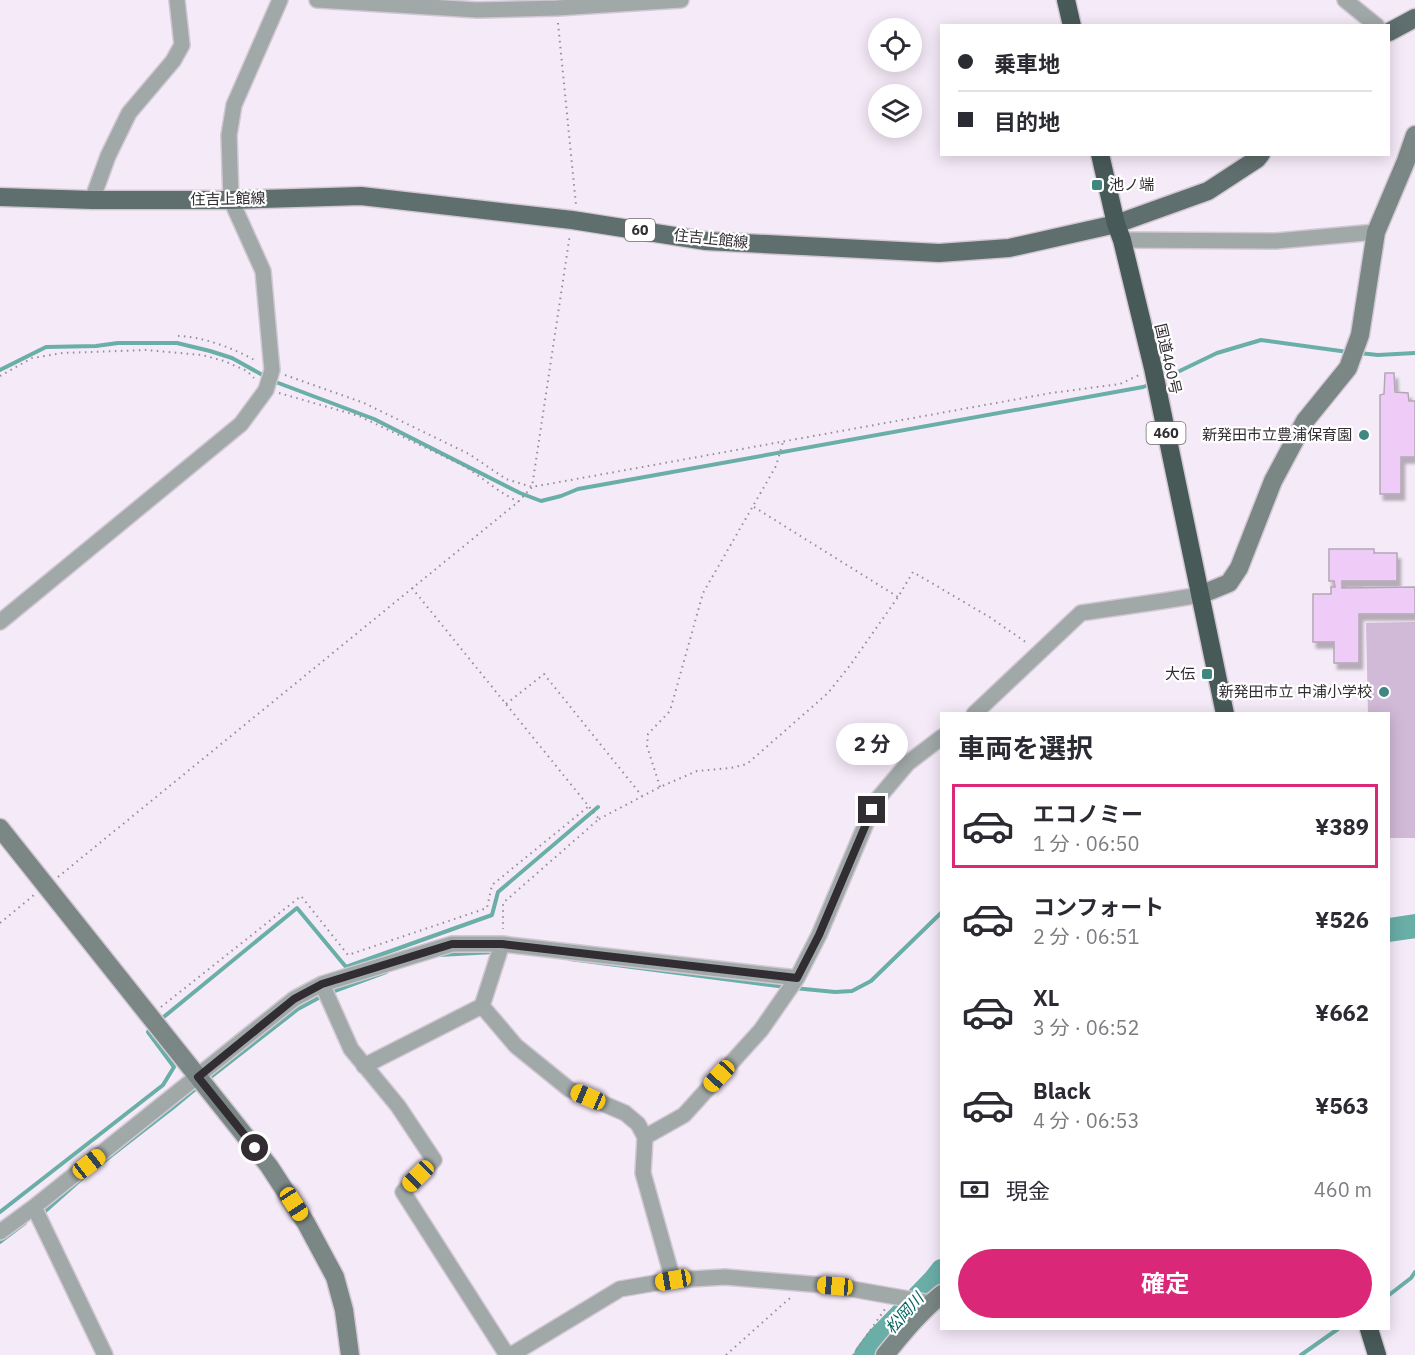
<!DOCTYPE html>
<html lang="ja">
<head>
<meta charset="utf-8">
<style>
	:root { --surface:#fff; --page:#f7f7f7; --text:#2b2b33; --muted:#7c7c81; --line:#e1e1e2; --accent:#db2777 }
	body { margin:0; font-family:"IBM Plex Sans","Noto Sans JP",sans-serif; background:var(--page); color:var(--text); height:100vh; display:flex; flex-direction:column; font-size:22px; white-space:nowrap }
	* { box-sizing:border-box; margin:0 }
	p { font-size:20px; color:var(--muted) }
	.icon { flex:none; width:33px; height:33px; fill:none; stroke:currentColor; stroke-width:2; stroke-linecap:round; stroke-linejoin:round }
	.map { position:relative; flex:1; overflow:hidden }
	.sheet { position:absolute; left:940px; top:712px; width:450px; height:618px; display:flex; flex-direction:column; background:var(--surface); border-radius:0px; box-shadow:0 3px 15px #0003 }
	.sheet>* { flex:none }
	.hud { position:absolute; left:940px; top:24px; width:450px; height:132px; border-radius:0px; box-shadow:0 3px 15px #0003; display:grid; align-content:center; height:132px; padding:0 18px; background:var(--surface) }
	.fabs { position:absolute; left:868px; top:18px; display:grid; gap:12px }
	.fabs a { display:grid; place-items:center; width:54px; height:54px; border-radius:50%; background:var(--surface); box-shadow:0 3px 15px #0003; font-size:30px }
	.end { position:absolute; width:27px; height:27px; margin:-14px; border:8px solid #312d32; background:#fff; box-shadow:0 0 0 3px #fff }
	.from { border-radius:50% }
	.bubble { position:absolute; height:42px; border-radius:21px; background:var(--surface); box-shadow:0 3px 15px #0003; font-size:20px; font-weight:700; line-height:42px; text-align:center }
	.car { position:absolute; width:18px; height:36px; margin:-18px -9px; border-radius:8px; box-shadow:0 0 4px 2px #0007; background:linear-gradient(#f5c518 24%,#345 0 40%,#f5c518 0 76%,#345 0 86%,#f5c518 0) }
	.hud b { display:flex; align-items:center; gap:21px; height:57px; font-size:22px }
	.hud b+b { border-top:2px solid var(--line) }
	.hud i { width:15px; height:15px; background:var(--text) }
	ul { padding:0; list-style:none }
	li { display:flex; align-items:center; gap:18px; height:84px; margin:0 12px 9px; padding:0 6px; border:3px solid transparent; border-radius:0px }
	li div { flex:1 }
	li b { display:block; font-size:22px }
	li em { font-style:normal; font-weight:700 }
	li.current { border-color:var(--accent) }
	li>.icon { width:54px; height:54px; stroke-width:1.5 }
	h2 { padding:0 18px; font-size:27px; line-height:72px }
	.pay { display:flex; align-items:center; gap:15px; height:66px; padding:0 18px; font-size:22px }
	.pay p { margin-inline-start:auto }
	.button { display:flex; gap:12px; margin-top:auto; padding:12px 18px }
	.button a { flex:1; height:69px; border-radius:36px; background:var(--accent); color:#fff; font-size:24px; font-weight:700; line-height:69px; text-align:center }
	.map>svg:first-child { display:block }
	.green { fill:#d1bad7 }
	.lines { fill:none; stroke-linecap:round; stroke-linejoin:round }
	.stream { stroke:#6aaea8; stroke-width:4 }
	.river { stroke:#6aaea8; stroke-width:24 }
	.building { fill:#efccf8; stroke:#b2a7b5; stroke-width:1.5; filter:url(#shadow) }
	.street-casing { stroke:#d2c8d4; stroke-width:18 }
	.secondary-casing { stroke:#d2c8d4; stroke-width:21 }
	.primary-casing { stroke:#d2c8d4; stroke-width:21 }
	.highway-casing { stroke:#d2c8d4; stroke-width:21 }
	.path { stroke:#948d96; stroke-width:2; stroke-dasharray:1.5 4.5; stroke-linecap:butt }
	.street { stroke:#a0a9a8; stroke-width:15 }
	.secondary { stroke:#7a8785; stroke-width:18 }
	.primary { stroke:#5f6f6d; stroke-width:18 }
	.highway { stroke:#485a58; stroke-width:18 }
	.route { stroke:#312d32; stroke-width:8 }
	.poi-dot { fill:#408781; stroke:#fff; stroke-width:2 }
	.labels { text-anchor:middle; stroke-width:4.5; stroke-linejoin:round; paint-order:stroke }
	.shield { fill:#fff; stroke:#6f6c70; stroke-width:1.5 }
	.shield-label { font-size:14px; font-weight:bold; fill:#312d32 }
	.poi-label { font-size:15px; fill:#312d32; stroke:#fff; text-anchor:end }
	.street-label { font-size:15px; fill:#312d32; stroke:#fff }
	.water-label { font-size:16px; font-style:italic; fill:#006560; stroke:#fff }
</style>
</head>
<body>
<div class="map">
<svg width="1415" height="1355" viewBox="0 0 1415 1355">
	<defs>
		<filter id="shadow"><feDropShadow dx="3.5" dy="6" stdDeviation="1.5" flood-color="#0004"/></filter>
	</defs>
	<rect width="100%" height="100%" fill="#f5eaf8"/>
	<path class="green" d="M 1415,622 L 1415,838 L 1389,838 L 1389,714 L 1368,714 L 1366,623 Z"/>
	<g class="lines">
		<path class="stream" d="M 1359,353 L 1378,355 L 1415,353
			M 0,370 L 46,347 L 96,346 L 118,343 L 177,343 L 210,351 L 232,358 L 266,377
			M 1161,380 L 1217,353 L 1261,340 L 1348,352
			M 273,381 L 374,419 L 520,493 L 541,501 L 561,496 L 578,489 L 1143,387 L 1151,384
			M 439,955 L 494,952
			M 570,959 L 786,987
			M 794,988 L 835,992 L 852,991 L 871,981 L 942,912
			M 329,993 L 386,972
			M 160,1020 L 297,908 L 346,967 L 492,915 L 498,892 L 598,807
			M 207,1080 L 298,1009 L 322,996
			M 94,1169 L 175,1106 L 199,1086
			M 0,1212 L 163,1085 L 174,1067 L 148,1032 L 152,1028
			M 42,1214 L 88,1173
			M 0,1242 L 25,1223
			M 1389,1295 L 1411,1278 L 1415,1272
			M 1301,1355 L 1338,1329"/>
		<path class="river" d="M 1389,930 L 1415,926
			M 866,1355 L 878,1339 L 935,1280 L 942,1271"/>
	</g>
	<path class="building" d="M 1385,373 L 1394,373 L 1395,392 L 1408,393 L 1409,401 L 1415,401 L 1415,457 L 1401,457 L 1401,494 L 1380,494 L 1380,395 L 1384,394 Z
		M 1329,549 L 1374,549 L 1374,553 L 1397,553 L 1397,581 L 1342,581 L 1342,588 L 1415,587 L 1415,614 L 1359,614 L 1359,663 L 1334,663 L 1334,642 L 1313,642 L 1313,594 L 1331,594 L 1331,587 L 1335,587 L 1334,581 L 1329,581 Z"/>
	<g class="lines">
		<defs>
			<path id="street" d="M 317,0 L 477,10 L 557,8 L 681,0
				M 1345,0 L 1377,26
				M 92,200 L 108,156 L 129,113 L 173,61 L 182,45 L 177,0
				M 1122,240 L 1276,241 L 1376,232
				M 0,622 L 241,424 L 266,390 L 272,370 L 263,271 L 231,200 L 229,135 L 234,105 L 280,0
				M 974,714 L 1081,613 L 1163,601 L 1200,595
				M 502,944 L 482,1006 L 516,1046 L 569,1089 L 625,1113 L 638,1124 L 645,1137
				M 322,984 L 351,1049 L 398,1106 L 434,1160 L 403,1192 L 507,1355
				M 364,1066 L 482,1006
				M 34,1207 L 105,1355
				M 0,1232 L 34,1207 L 294,999 L 322,984 L 452,944 L 502,944 L 797,978
				M 673,1280 L 643,1173 L 645,1137 L 684,1115 L 761,1030 L 797,978 L 819,935 L 875,802 L 908,763 L 942,737
				M 511,1355 L 620,1289 L 673,1280 L 725,1277 L 835,1286 L 931,1303"/>
			<path id="secondary" d="M 1200,595 L 1229,583 L 1239,568 L 1273,481 L 1305,421 L 1348,368 L 1360,335 L 1376,232 L 1406,161 L 1415,135
				M 0,828 L 269,1166 L 306,1223 L 335,1277 L 344,1310 L 350,1355
				M 885,1355 C 903,1333 920,1312 942,1294"/>
			<path id="primary" d="M 1389,32 L 1415,18
				M 0,197 L 92,200 L 231,200 L 361,196 L 572,220 L 706,241 L 939,253 L 1009,248 L 1116,224 L 1208,191 L 1257,159 L 1261,154"/>
			<path id="highway" d="M 1066,0 L 1072,26
				M 1100,154 L 1116,224 L 1122,240 L 1153,368 L 1225,714
				M 1369,1329 L 1377,1355"/>
		</defs>
		<use href="#street" class="street-casing"/>
		<use href="#secondary" class="secondary-casing"/>
		<use href="#primary" class="primary-casing"/>
		<use href="#highway" class="highway-casing"/>
		<path class="path" d="M 558,23 L 576,205
			M 178,336 C 201,336 236,349 256,361
			M 285,375 L 364,403 L 469,454 L 506,479 L 532,487 L 1051,393 L 1120,384 L 1139,375
			M 0,376 L 32,358 L 63,353 L 146,350 L 202,355 L 224,361 L 247,371 L 254,378
			M 279,393 L 359,416 L 466,467 L 501,492 L 518,502
			M 754,507 L 898,597
			M 412,588 L 599,819 L 503,903 L 503,929
			M 506,704 L 544,674 L 642,796
			M 660,787 L 647,746 L 648,734 L 670,711 L 703,593 L 776,466 L 783,442
			M 599,819 L 660,787 L 697,771 L 731,768 L 747,764 L 828,693 L 851,664 L 898,597 L 913,572 L 991,618 L 1027,643
			M 58,877 L 518,502 L 532,487 L 570,234
			M 0,923 L 34,895
			M 161,1007 L 301,896 L 348,955 L 487,908 L 492,885 L 589,806
			M 726,1355 L 790,1298
			M 853,1355 L 885,1309"/>
		<use href="#street" class="street"/>
		<use href="#secondary" class="secondary"/>
		<use href="#primary" class="primary"/>
		<use href="#highway" class="highway"/>
	</g>
	<g class="lines">
		<path class="route" d="M 255,1148 L 198,1077 L 294,999 L 322,984 L 452,944 L 502,944 L 797,978 L 819,935 L 872,810"/>
	</g>
	<g class="poi-dot">
		<rect x="1091" y="179" width="12" height="12" rx="3"/>
		<circle cx="1364" cy="435" r="6"/>
		<rect x="1201" y="668" width="12" height="12" rx="3"/>
		<circle cx="1384" cy="692" r="6"/>
	</g>
	<g class="labels">
		<g class="shield">
			<rect x="625" y="219" width="30" height="22" rx="4.5"/>
			<rect x="1146.5" y="422" width="39" height="22" rx="4.5"/>
		</g>
		<g class="shield-label">
			<text x="640" y="235">60</text>
			<text x="1166" y="438">460</text>
		</g>
		<g class="poi-label">
			<text x="1109" y="190" text-anchor="start">池ノ端</text>
			<text x="1352" y="440">新発田市立豊浦保育園</text>
			<text x="1195" y="679">大伝</text>
			<text x="1372" y="697">新発田市立 中浦小学校</text>
		</g>
		<g class="street-label">
			<text transform="translate(228 199) rotate(-1)" y="5">住吉上館線</text>
			<text transform="translate(711 239) rotate(6)" y="5">住吉上館線</text>
			<text transform="translate(1168 359) rotate(77)" y="5">国道460号</text>
		</g>
		<g class="water-label">
			<text transform="translate(904 1313) rotate(-48)" y="6">松岡川</text>
		</g>
	</g>
</svg>
<div class="fabs">
<a><svg class="icon" aria-label="locate" viewBox="0 0 24 24"><circle cx="12" cy="12" r="6"/><path d="M12 2v4M12 18v4M2 12h4M18 12h4"/></svg></a>
<a><svg class="icon" aria-label="layers" viewBox="0 0 24 24"><path d="M12 4l9 5-9 5-9-5zM3 14l9 5 9-5"/></svg></a>
</div>
<i class="end from" style="left:255px;top:1148px"></i>
<i class="end" style="left:872px;top:810px"></i>
<div class="bubble" style="left:836px;top:723px;width:72px">2 分</div>
<i class="car" style="left:719px;top:1076px;rotate:223deg"></i>
<i class="car" style="left:588px;top:1097px;rotate:293deg"></i>
<i class="car" style="left:89px;top:1164px;rotate:52deg"></i>
<i class="car" style="left:418px;top:1176px;rotate:225deg"></i>
<i class="car" style="left:294px;top:1204px;rotate:147deg"></i>
<i class="car" style="left:673px;top:1280px;rotate:260deg"></i>
<i class="car" style="left:835px;top:1286px;rotate:275deg"></i>
<div class="hud">
<b><i class="from"></i>乗車地</b>
<b><i></i>目的地</b>
</div>
<section class="sheet">
<h2>車両を選択</h2>
<ul>
<li class="current"><svg class="icon" aria-label="car" viewBox="0 0 24 24"><path d="M5 17H2v-5l4-1 3-4h7l3 4 3 1v5h-3M9 17h6M6 11h13"/><circle cx="7" cy="17" r="2"/><circle cx="17" cy="17" r="2"/></svg><div><b>エコノミー</b><p>1 分 · 06:50</p></div><em>¥389</em></li>
<li><svg class="icon" aria-label="car" viewBox="0 0 24 24"><path d="M5 17H2v-5l4-1 3-4h7l3 4 3 1v5h-3M9 17h6M6 11h13"/><circle cx="7" cy="17" r="2"/><circle cx="17" cy="17" r="2"/></svg><div><b>コンフォート</b><p>2 分 · 06:51</p></div><em>¥526</em></li>
<li><svg class="icon" aria-label="car" viewBox="0 0 24 24"><path d="M5 17H2v-5l4-1 3-4h7l3 4 3 1v5h-3M9 17h6M6 11h13"/><circle cx="7" cy="17" r="2"/><circle cx="17" cy="17" r="2"/></svg><div><b>XL</b><p>3 分 · 06:52</p></div><em>¥662</em></li>
<li><svg class="icon" aria-label="car" viewBox="0 0 24 24"><path d="M5 17H2v-5l4-1 3-4h7l3 4 3 1v5h-3M9 17h6M6 11h13"/><circle cx="7" cy="17" r="2"/><circle cx="17" cy="17" r="2"/></svg><div><b>Black</b><p>4 分 · 06:53</p></div><em>¥563</em></li>
</ul>
<div class="pay"><svg class="icon" aria-label="cash" viewBox="0 0 24 24"><path d="M3 7h18v10H3z"/><circle cx="12" cy="12" r="2"/></svg>現金<p>460 m</p></div>
<div class="button"><a>確定</a></div>
</section>
</div>
</body>
</html>
